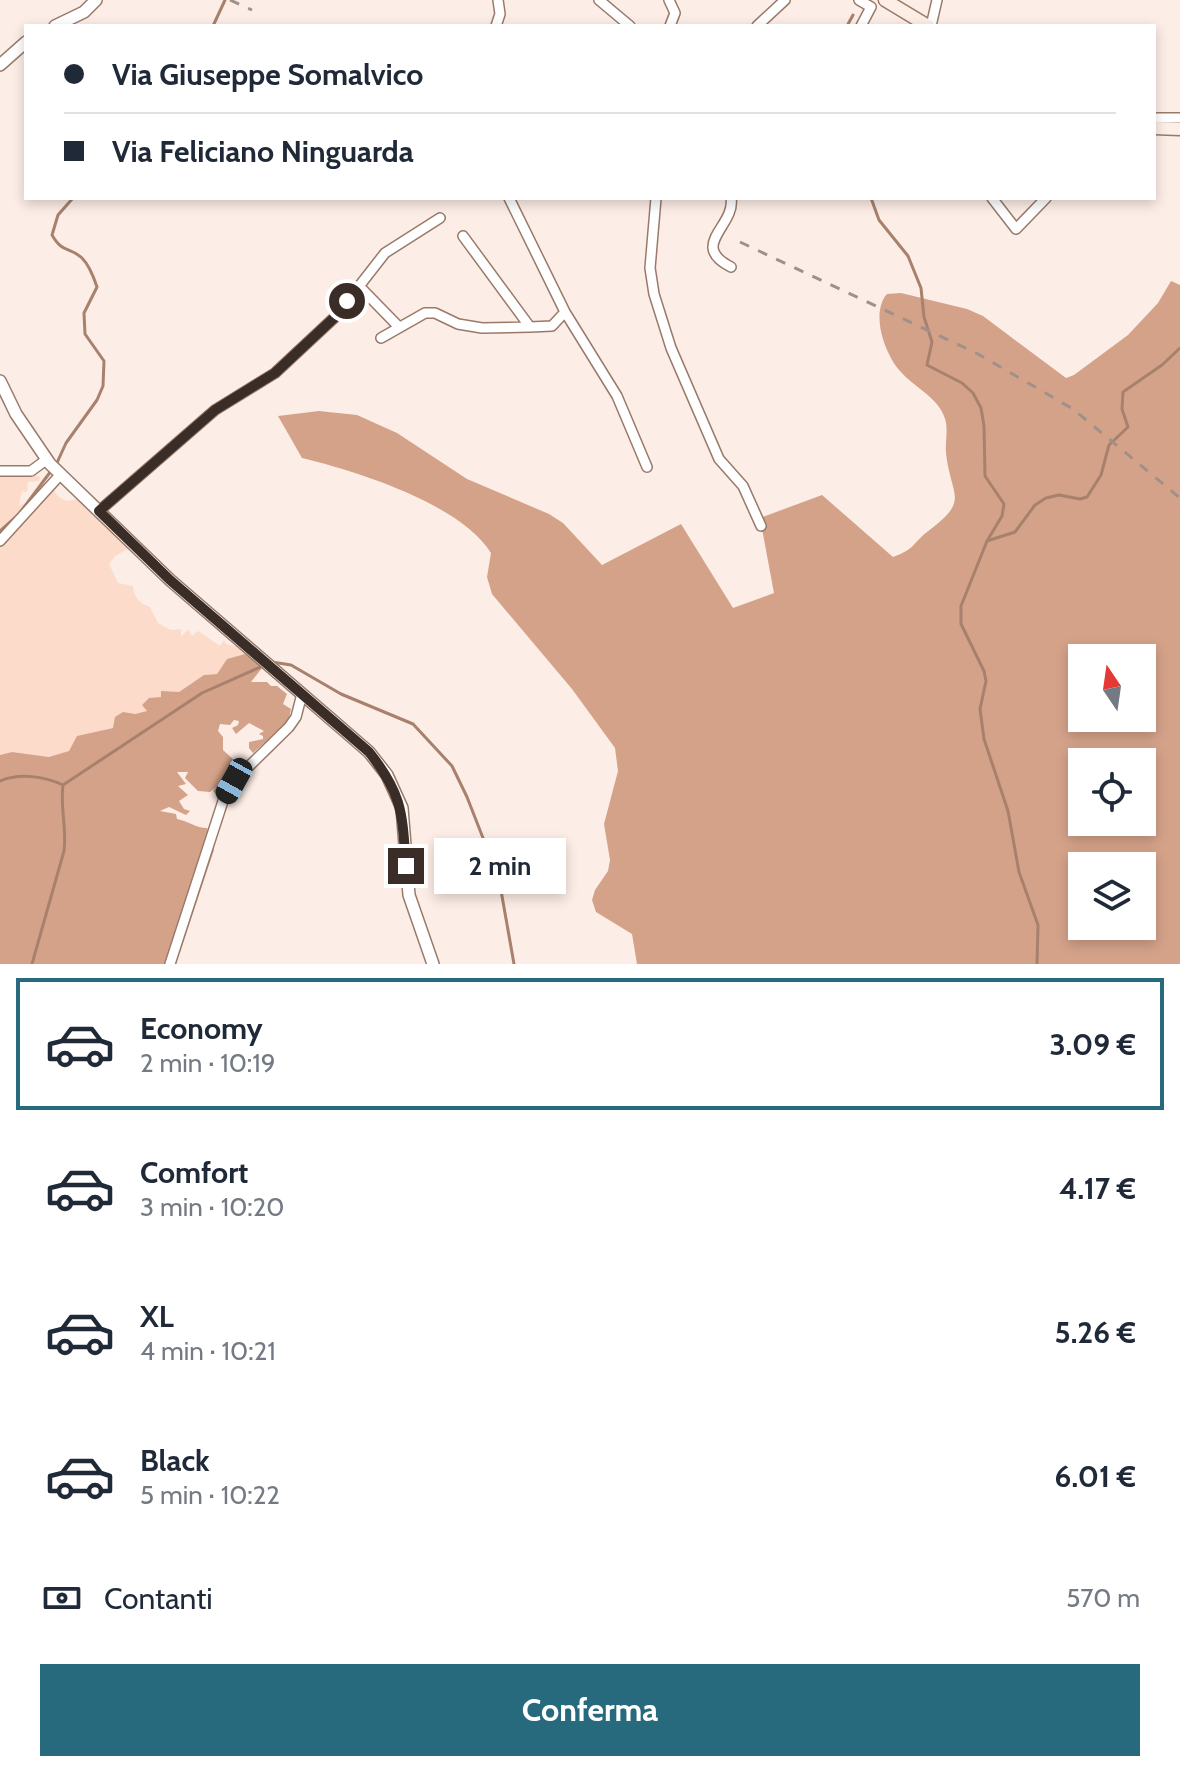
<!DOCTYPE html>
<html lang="it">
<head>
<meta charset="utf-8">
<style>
	:root { --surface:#fff; --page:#f6f6f7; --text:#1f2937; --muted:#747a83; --line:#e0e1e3; --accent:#286a7d }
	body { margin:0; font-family:Cabin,sans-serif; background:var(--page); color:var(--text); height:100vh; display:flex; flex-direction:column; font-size:30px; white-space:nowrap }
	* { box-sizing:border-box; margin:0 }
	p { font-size:26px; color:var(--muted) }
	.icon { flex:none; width:44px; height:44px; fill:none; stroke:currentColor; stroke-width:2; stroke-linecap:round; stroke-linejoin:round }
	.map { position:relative; height:964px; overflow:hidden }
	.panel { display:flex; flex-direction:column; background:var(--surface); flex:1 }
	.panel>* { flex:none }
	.banner { position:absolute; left:24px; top:24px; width:1132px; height:176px; border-radius:0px; box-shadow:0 4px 12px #0003; display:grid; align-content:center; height:176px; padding:0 40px; background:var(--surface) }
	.needle { width:52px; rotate:347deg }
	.buttons { position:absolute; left:1068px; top:644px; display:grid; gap:16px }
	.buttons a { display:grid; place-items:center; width:88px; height:88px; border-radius:0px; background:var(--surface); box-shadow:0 4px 12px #0003; font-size:40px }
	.end { position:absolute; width:36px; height:36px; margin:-18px; border:10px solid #3a2c26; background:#fff; box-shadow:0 0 0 4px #fff }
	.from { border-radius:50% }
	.bubble { position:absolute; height:56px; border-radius:0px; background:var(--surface); box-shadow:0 4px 12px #0003; font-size:26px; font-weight:700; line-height:56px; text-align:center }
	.car { position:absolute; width:24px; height:48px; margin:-24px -12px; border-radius:10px; box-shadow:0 0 6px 2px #0007; background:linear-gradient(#222 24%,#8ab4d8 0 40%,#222 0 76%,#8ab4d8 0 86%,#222 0) }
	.banner b { display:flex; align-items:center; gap:28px; height:76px; font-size:30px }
	.banner b+b { border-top:2px solid var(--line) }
	.banner i { width:20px; height:20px; background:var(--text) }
	ul { padding:14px 0 0; list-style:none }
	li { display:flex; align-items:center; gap:24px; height:132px; margin:0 16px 12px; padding:0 24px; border:4px solid transparent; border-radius:0px }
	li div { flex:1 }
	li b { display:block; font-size:30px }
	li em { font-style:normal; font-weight:700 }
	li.current { border-color:var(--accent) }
	li>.icon { width:72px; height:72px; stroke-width:1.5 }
	.pay { display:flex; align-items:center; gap:20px; height:88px; padding:0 40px; font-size:30px }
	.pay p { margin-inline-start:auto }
	.primary-button { display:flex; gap:16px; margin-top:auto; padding:16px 40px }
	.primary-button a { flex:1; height:92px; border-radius:0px; background:var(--accent); color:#fff; font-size:32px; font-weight:700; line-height:92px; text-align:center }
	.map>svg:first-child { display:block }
	.green { fill:#fcdbca }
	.forest { fill:#d4a289; fill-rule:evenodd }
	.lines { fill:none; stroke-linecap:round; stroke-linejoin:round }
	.stream { stroke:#a8816d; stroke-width:3 }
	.minor-casing { stroke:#997a6a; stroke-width:12 }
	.tertiary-casing { stroke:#997a6a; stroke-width:14 }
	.secondary-casing { stroke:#997a6a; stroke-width:15 }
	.minor { stroke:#fff; stroke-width:9 }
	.tertiary { stroke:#fff; stroke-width:11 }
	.secondary { stroke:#fdeee6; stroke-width:12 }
	.rail { stroke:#9f918a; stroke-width:3; stroke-dasharray:10 10; stroke-linecap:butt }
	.route { stroke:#3a2c26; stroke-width:10 }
</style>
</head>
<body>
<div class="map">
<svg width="1180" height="964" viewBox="0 0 1180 964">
	<rect width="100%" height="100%" fill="#fcede6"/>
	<path class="green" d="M 35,473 L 34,475 L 40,477 L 39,481 L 28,482 L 27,492 L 22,491 L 19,505 L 28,503 L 47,482 L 56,486 L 55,493 C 63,501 68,503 78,498 L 126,544 L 128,549 L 115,556 L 109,564 L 118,583 L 133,586 C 134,598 139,603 150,607 L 158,623 L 171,630 L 181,629 L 181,637 L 188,629 L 192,636 L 198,631 L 220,646 L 224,640 L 226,644 L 243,648 L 245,654 L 227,659 L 217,674 L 204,675 L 179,692 L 142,705 L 148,711 L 135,714 L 113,728 L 78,736 L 70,751 L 49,757 L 12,752 L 0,755 L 0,475 L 27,477 Z"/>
	<path class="forest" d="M 1171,281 L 1180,285 L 1180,964 L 637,964 L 632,934 L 596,912 L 592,900 L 595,890 L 608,871 L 610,860 L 604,824 L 618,771 L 615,748 L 572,689 L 492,594 L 487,577 L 491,553 C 461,504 356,471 302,458 L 278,416 L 319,411 L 357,415 L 397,433 L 467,479 L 549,514 L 563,523 L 602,565 L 681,524 L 733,608 L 774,593 L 760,518 L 822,495 L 893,557 C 915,549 911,545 927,532 C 971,499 951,498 946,453 C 945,441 949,427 944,416 C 937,397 914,387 901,372 C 885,355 870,313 887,294 L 901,293 L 967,309 L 983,316 L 1066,378 L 1074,375 L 1128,335 L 1158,303 ZM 1082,658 L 1142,658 L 1142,718 L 1082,718 ZM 1082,762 L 1142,762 L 1142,822 L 1082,822 ZM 1082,866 L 1142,866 L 1142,926 L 1082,926 Z
		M 245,654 L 256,658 L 262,668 L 251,682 L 267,682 L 271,686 L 277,686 L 287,694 L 283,704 L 291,709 L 288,722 L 253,753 L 249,748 L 249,742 L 263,739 L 263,736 L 259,734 L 264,731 L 249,723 L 236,734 L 232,728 L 238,725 L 239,721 L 234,720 L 230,725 L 220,724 L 218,731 L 223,737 L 223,750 L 235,761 L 236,769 L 228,782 L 221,785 L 223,790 L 218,796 L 213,791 L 216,787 L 210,792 L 198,791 L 185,778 L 188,772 L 177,772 L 186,784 L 178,786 L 188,795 L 179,801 L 184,809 L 190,811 L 186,815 L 169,807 L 160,811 L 176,814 L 177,819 C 188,821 196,828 207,828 L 214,850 L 176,964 L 0,964 L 0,755 L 12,752 L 49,757 L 69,751 L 77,736 L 113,728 L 115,717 L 123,712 L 135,714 L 147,711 L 142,705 L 149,698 L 161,697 L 161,691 L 179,692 L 204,675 L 217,674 L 227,659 Z"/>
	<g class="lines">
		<path class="stream" d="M 213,26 L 225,0
			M 847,26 L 853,15
			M 871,198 L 879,220 L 908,256 L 921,288 L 924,317 L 932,342 L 927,365 L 962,383 L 973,393 L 981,408 L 984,426 L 985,476 L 1004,504 L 1002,516 L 987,541 L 961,606 L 961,624 L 984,671 L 986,681 L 980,709 L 984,739 L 1008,811 L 1019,872 L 1038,925 L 1037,964
			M 56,465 L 66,443 L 97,400 L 103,386 L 104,361 L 85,334 L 84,313 L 97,287 C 94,278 89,265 82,258 C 69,246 63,254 52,235 L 58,215 L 73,198
			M 0,531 L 19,514 L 51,471
			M 987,541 L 1015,532 L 1035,505 L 1046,498 L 1059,495 L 1080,499 L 1087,497 L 1101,475 L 1109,445 L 1128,427 L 1122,409 L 1123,392 L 1162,365 L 1180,348
			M 272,662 L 291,665 L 341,694 L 413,724 L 452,766 L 467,797 L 499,879 L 514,964
			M 0,781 C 19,773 44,776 63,785
			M 63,785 L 202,693 L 265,665
			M 32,964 L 64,851 C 67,829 60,808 63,785"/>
		<defs>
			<path id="minor" d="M 599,0 L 630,26
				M 669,0 L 675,13 L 670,26
				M 859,0 L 871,7 L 861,26
				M 496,26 L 500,14 L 498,0
				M 757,26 L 785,0
				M 931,26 L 937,0
				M 1154,118 L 1180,118
				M 509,198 L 565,312 L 617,396 L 647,467
				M 656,198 L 650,268 L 654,294 L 671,348 L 719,459 L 743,486 L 761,526
				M 992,198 L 1016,229 L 1046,198
				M 463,236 L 530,327 L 552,326 L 565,312
				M 731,267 C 688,245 736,226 731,198
				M 359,286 L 399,327
				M 381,338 L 425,313 L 435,313 L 458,324 L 482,328 L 530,327
				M 0,471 L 31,471 L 46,460
				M 99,511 L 215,410 L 275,373 L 335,317 L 385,253 L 440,218
				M 0,541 L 60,475
				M 170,964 L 224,798 L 234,781 L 289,727 L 296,717 L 302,694"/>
			<path id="tertiary" d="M 55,26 L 84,12 L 96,0
				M 0,65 L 26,42
				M 0,381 L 16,414 L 50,464 L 170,580 L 369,752 L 387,775 L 402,808 L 409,895 L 433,964"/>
			<path id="secondary" d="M 885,0 L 928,26
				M 1154,128 L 1180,129"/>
		</defs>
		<use href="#minor" class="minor-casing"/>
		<use href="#tertiary" class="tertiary-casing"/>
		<use href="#secondary" class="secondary-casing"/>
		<use href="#minor" class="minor"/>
		<use href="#tertiary" class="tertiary"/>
		<use href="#secondary" class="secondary"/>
		<path class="rail" d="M 230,0 L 252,10
			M 740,242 L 978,354 L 1073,409 L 1180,498"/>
	</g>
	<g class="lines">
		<path class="route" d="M 347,301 L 335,317 L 275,373 L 215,410 L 99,511 L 170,580 L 369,752 C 403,795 402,813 406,866"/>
	</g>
</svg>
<div class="buttons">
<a><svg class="needle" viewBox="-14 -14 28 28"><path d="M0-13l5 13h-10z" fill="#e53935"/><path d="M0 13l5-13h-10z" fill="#747a83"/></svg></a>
<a><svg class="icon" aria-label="locate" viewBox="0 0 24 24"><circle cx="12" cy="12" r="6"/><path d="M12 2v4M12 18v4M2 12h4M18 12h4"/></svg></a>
<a><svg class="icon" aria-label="layers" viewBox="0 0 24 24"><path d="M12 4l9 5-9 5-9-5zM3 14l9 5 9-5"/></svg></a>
</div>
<i class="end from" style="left:347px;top:301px"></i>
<i class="end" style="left:406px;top:866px"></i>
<div class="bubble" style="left:434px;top:838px;width:132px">2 min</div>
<i class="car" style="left:234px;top:781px;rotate:209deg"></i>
<div class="banner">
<b><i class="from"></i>Via Giuseppe Somalvico</b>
<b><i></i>Via Feliciano Ninguarda</b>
</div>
</div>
<section class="panel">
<ul>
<li class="current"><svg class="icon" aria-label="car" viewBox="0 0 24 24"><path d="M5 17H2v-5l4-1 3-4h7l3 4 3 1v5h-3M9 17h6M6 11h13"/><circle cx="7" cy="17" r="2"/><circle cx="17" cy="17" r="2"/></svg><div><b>Economy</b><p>2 min · 10:19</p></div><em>3.09 €</em></li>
<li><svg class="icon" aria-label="car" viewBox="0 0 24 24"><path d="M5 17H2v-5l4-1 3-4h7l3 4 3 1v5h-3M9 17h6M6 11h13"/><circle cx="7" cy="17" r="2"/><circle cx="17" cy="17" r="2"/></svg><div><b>Comfort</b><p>3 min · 10:20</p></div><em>4.17 €</em></li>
<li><svg class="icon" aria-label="car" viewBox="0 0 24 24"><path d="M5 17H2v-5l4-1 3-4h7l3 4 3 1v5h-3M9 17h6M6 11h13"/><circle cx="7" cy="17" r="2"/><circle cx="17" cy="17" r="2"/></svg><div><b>XL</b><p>4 min · 10:21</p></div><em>5.26 €</em></li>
<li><svg class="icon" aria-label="car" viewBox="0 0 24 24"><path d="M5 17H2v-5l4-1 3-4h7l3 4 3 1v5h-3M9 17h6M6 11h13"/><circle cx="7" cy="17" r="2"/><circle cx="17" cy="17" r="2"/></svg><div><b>Black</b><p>5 min · 10:22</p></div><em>6.01 €</em></li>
</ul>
<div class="pay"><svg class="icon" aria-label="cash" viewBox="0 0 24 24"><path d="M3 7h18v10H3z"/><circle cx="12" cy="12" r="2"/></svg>Contanti<p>570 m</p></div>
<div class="primary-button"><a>Conferma</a></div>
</section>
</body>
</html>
